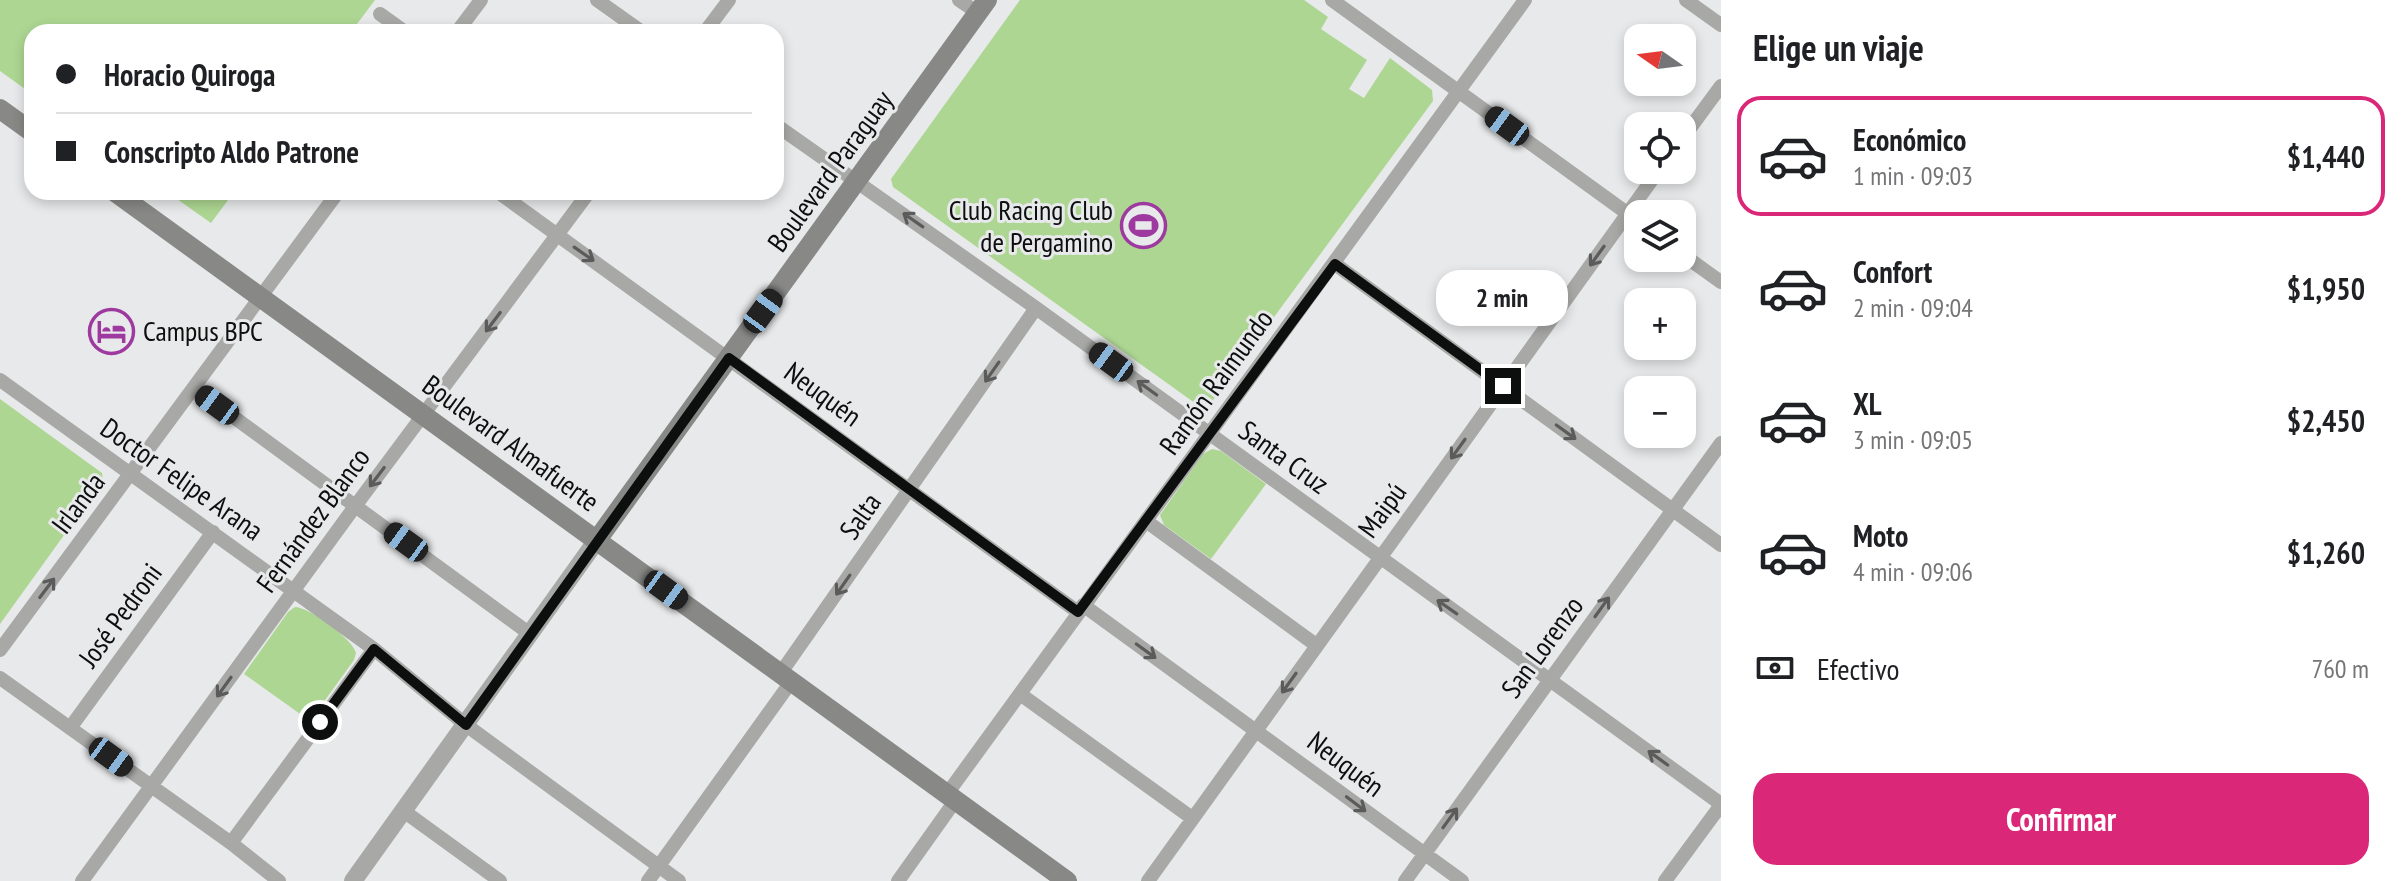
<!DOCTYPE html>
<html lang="es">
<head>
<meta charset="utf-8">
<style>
	:root { --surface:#fff; --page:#f2f2f2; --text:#202124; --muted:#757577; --line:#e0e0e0; --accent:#db2777 }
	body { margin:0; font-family:"PT Sans Narrow",sans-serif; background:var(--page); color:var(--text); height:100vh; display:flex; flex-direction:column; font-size:30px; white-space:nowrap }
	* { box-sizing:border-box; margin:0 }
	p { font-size:26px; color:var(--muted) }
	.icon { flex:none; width:44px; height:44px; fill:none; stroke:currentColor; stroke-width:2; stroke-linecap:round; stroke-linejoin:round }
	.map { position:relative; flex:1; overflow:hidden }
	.details { display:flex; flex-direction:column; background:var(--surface); width:680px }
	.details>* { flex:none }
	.top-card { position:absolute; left:24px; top:24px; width:760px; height:176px; border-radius:24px; box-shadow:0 4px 12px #0003; display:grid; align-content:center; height:176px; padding:0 32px; background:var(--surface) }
	.needle { width:52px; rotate:284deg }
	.controls { position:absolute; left:1624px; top:24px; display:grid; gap:16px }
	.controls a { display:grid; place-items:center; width:72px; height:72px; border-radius:16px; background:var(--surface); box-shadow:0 4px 12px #0003; font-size:40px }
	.end { position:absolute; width:36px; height:36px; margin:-18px; border:10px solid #0d0e0e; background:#fff; box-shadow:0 0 0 4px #fff }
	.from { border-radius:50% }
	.bubble { position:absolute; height:56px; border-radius:24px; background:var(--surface); box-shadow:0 4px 12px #0003; font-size:26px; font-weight:800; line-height:56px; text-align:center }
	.car { position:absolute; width:24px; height:48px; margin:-24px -12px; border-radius:10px; box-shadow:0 0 6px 2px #0007; background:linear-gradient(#222 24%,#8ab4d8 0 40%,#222 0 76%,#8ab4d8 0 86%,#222 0) }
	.top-card b { display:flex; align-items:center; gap:28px; height:76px; font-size:30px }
	.top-card b+b { border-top:2px solid var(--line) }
	.top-card i { width:20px; height:20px; background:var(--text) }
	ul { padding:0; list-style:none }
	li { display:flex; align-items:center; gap:24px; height:120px; margin:0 16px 12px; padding:0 16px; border:4px solid transparent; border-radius:24px }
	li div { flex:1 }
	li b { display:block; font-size:30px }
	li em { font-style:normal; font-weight:800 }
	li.active { border-color:var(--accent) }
	li>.icon { width:72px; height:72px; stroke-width:1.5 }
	h2 { padding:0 32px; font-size:36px; line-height:96px }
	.pay { display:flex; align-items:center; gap:20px; height:88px; padding:0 32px; font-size:30px }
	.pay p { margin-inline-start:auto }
	.button { display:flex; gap:16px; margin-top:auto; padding:16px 32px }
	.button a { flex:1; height:92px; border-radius:24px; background:var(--accent); color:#fff; font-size:32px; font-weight:800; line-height:92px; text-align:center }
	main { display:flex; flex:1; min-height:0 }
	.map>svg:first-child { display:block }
	.green { fill:#add692 }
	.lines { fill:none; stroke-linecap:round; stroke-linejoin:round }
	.minor { stroke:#a8a8a7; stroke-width:14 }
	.tertiary { stroke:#a8a8a7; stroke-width:18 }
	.secondary { stroke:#888887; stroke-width:20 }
	.oneway { stroke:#5a5b5a }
	.route { stroke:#0d0e0e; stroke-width:10 }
	.labels { text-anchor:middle; stroke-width:6; stroke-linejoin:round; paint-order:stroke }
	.street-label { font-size:28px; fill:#0d0e0e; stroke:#e8e9ea }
	.poi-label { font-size:28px; fill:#0d0e0e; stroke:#e8e9ea; text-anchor:end }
</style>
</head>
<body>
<main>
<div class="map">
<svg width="1721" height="881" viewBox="0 0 1721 881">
	<rect width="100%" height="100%" fill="#e8e9ea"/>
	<path class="green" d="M 0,0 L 375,0 L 351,32 L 32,32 L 32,94 L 0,71 Z
		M 1020,0 L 1304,0 L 1328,17 L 1321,29 L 1367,60 L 1349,89 L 1364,98 L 1390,58 L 1432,90 L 1433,101 L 1210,404 L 1199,406 L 893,187 L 891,179 Z
		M 167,192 L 234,192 L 211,223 Z
		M 0,399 L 102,473 L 103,481 L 0,624 Z
		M 1212,449 L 1221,451 L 1266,484 L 1211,559 L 1164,525 L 1160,515 L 1203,454 Z
		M 295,607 C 309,607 353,639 356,653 L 354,660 L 310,721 L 244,674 L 288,612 Z"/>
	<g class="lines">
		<path class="minor" d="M 597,0 L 642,32
			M 959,0 L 978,13
			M 1332,0 L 1638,221
			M 1686,0 L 1721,25
			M 380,14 L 405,32
			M 457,32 L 481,0
			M 705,32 L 729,0
			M 776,125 L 1036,308 L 1721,804
			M 1682,139 L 1721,86
			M 498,192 L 1078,612
			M 1682,254 L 1721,282
			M 1335,264 L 1721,545
			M 0,380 L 374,649 L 466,725 L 679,881
			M 194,388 L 530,634
			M 1146,521 L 1316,645
			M 1083,605 L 1462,881
			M 0,650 L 338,192
			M 780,674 L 1036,308
			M 0,678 L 231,843 L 279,881
			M 1020,694 L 1192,818
			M 70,728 L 213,532
			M 947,794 L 1525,0
			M 405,812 L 500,881
			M 231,843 L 374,649
			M 82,881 L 356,505 L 589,192
			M 648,881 L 791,682
			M 898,881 L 955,801
			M 1148,881 L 1659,170
			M 1405,881 L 1721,443
			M 1665,881 L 1721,805"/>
		<path class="tertiary" d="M 353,881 L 597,540"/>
		<path class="secondary" d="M 0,109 L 32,132
			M 115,192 L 1067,881
			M 597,540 L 987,0"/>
	</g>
	<defs><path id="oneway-shaft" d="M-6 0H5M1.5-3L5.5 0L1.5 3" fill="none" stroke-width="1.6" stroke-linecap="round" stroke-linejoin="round" transform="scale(2)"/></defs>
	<g class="oneway">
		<use href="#oneway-shaft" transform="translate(913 220) rotate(-145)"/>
		<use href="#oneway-shaft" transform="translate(584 254) rotate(35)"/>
		<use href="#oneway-shaft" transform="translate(1597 256) rotate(126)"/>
		<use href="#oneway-shaft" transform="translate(493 322) rotate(127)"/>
		<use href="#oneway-shaft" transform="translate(992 372) rotate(125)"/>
		<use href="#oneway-shaft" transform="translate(1147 388) rotate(-144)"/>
		<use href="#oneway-shaft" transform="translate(1566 432) rotate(36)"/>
		<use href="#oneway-shaft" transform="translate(1458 449) rotate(126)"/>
		<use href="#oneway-shaft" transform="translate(377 477) rotate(127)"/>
		<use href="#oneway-shaft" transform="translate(843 585) rotate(125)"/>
		<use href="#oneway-shaft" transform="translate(47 588) rotate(-53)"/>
		<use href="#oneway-shaft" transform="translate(1447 607) rotate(-145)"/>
		<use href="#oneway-shaft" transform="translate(1602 607) rotate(-54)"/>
		<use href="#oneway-shaft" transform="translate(1146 651) rotate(36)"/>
		<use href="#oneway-shaft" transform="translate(1289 683) rotate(126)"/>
		<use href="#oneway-shaft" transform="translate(224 687) rotate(126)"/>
		<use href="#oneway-shaft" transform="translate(1658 758) rotate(-144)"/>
		<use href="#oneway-shaft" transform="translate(1356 804) rotate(37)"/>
		<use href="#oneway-shaft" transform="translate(1450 818) rotate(-54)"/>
	</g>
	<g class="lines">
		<path class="route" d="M 320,722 L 374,649 L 466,725 L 729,358 L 1078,612 L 1335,264 L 1503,386"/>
	</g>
	<defs>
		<symbol id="stadium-ring" viewBox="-11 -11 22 22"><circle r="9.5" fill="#e8e9ea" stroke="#9e3a9f" stroke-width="1.5"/><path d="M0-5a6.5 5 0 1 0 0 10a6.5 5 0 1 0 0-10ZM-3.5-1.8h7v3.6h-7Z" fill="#9e3a9f"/></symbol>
		<symbol id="hotel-ring" viewBox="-11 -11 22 22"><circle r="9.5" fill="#e8e9ea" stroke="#9e3a9f" stroke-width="1.5"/><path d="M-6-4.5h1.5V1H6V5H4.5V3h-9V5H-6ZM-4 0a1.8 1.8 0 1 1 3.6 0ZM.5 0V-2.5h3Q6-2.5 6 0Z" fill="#9e3a9f"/></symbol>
	</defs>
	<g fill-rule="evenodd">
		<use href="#stadium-ring" x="1118" y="200" width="51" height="51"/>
		<use href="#hotel-ring" x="86" y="306" width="51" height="51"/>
	</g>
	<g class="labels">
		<g class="street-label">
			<text transform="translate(830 171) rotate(-54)" y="10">Boulevard Paraguay</text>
			<text transform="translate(1216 382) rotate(-54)" y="10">Ramón Raimundo</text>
			<text transform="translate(823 394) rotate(36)" y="10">Neuquén</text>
			<text transform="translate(511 443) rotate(36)" y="10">Boulevard Almafuerte</text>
			<text transform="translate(1284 457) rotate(36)" y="10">Santa Cruz</text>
			<text transform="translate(182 479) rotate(35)" y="10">Doctor Felipe Arana</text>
			<text transform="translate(78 503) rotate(-53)" y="10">Irlanda</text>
			<text transform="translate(1382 510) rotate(-54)" y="10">Maipú</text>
			<text transform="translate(860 516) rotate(-55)" y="10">Salta</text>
			<text transform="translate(313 520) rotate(-54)" y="10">Fernández Blanco</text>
			<text transform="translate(120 615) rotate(-54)" y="10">José Pedroni</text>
			<text transform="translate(1542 647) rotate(-54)" y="10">San Lorenzo</text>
			<text transform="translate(1346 764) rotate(37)" y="10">Neuquén</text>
		</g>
		<g class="poi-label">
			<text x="1113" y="220">Club Racing Club<tspan x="1113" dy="32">de Pergamino</tspan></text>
			<text x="143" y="341" text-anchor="start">Campus BPC</text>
		</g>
	</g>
</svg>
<div class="controls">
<a><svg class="needle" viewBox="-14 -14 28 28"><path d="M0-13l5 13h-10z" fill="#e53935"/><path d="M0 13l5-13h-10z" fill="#757577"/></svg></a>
<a><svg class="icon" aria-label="locate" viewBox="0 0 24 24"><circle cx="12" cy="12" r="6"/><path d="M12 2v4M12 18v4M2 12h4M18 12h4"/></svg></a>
<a><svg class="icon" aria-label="layers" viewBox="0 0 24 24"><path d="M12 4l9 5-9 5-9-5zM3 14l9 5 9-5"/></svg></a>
<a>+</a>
<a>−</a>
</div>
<i class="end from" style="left:320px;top:722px"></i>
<i class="end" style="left:1503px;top:386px"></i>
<div class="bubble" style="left:1436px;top:270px;width:132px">2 min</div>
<i class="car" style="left:1507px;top:126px;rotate:306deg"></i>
<i class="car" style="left:763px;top:311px;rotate:36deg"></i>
<i class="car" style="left:1111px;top:362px;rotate:306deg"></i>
<i class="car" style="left:217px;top:405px;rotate:306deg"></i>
<i class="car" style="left:406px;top:542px;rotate:306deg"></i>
<i class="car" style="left:666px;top:590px;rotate:126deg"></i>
<i class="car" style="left:111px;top:757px;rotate:126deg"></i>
<div class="top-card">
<b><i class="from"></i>Horacio Quiroga</b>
<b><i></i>Conscripto Aldo Patrone</b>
</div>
</div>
<section class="details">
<h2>Elige un viaje</h2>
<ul>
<li class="active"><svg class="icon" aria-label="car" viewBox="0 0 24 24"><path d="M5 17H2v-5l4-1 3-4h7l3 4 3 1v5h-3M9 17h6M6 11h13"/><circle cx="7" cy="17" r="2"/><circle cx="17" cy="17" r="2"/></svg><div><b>Económico</b><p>1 min · 09:03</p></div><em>$1,440</em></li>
<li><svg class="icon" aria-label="car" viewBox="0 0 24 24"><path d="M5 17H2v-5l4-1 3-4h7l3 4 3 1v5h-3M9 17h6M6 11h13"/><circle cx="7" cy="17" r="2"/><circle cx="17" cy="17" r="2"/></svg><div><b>Confort</b><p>2 min · 09:04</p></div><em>$1,950</em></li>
<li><svg class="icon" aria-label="car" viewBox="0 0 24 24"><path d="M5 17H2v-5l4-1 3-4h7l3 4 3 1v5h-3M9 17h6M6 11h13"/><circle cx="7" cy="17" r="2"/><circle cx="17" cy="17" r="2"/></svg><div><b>XL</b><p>3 min · 09:05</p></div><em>$2,450</em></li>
<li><svg class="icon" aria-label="car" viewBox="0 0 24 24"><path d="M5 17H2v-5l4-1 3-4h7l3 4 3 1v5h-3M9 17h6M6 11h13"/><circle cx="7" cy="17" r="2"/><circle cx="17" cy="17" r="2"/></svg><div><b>Moto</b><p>4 min · 09:06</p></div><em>$1,260</em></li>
</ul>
<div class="pay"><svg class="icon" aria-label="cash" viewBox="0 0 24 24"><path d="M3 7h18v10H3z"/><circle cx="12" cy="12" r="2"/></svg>Efectivo<p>760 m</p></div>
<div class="button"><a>Confirmar</a></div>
</section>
</main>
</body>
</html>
